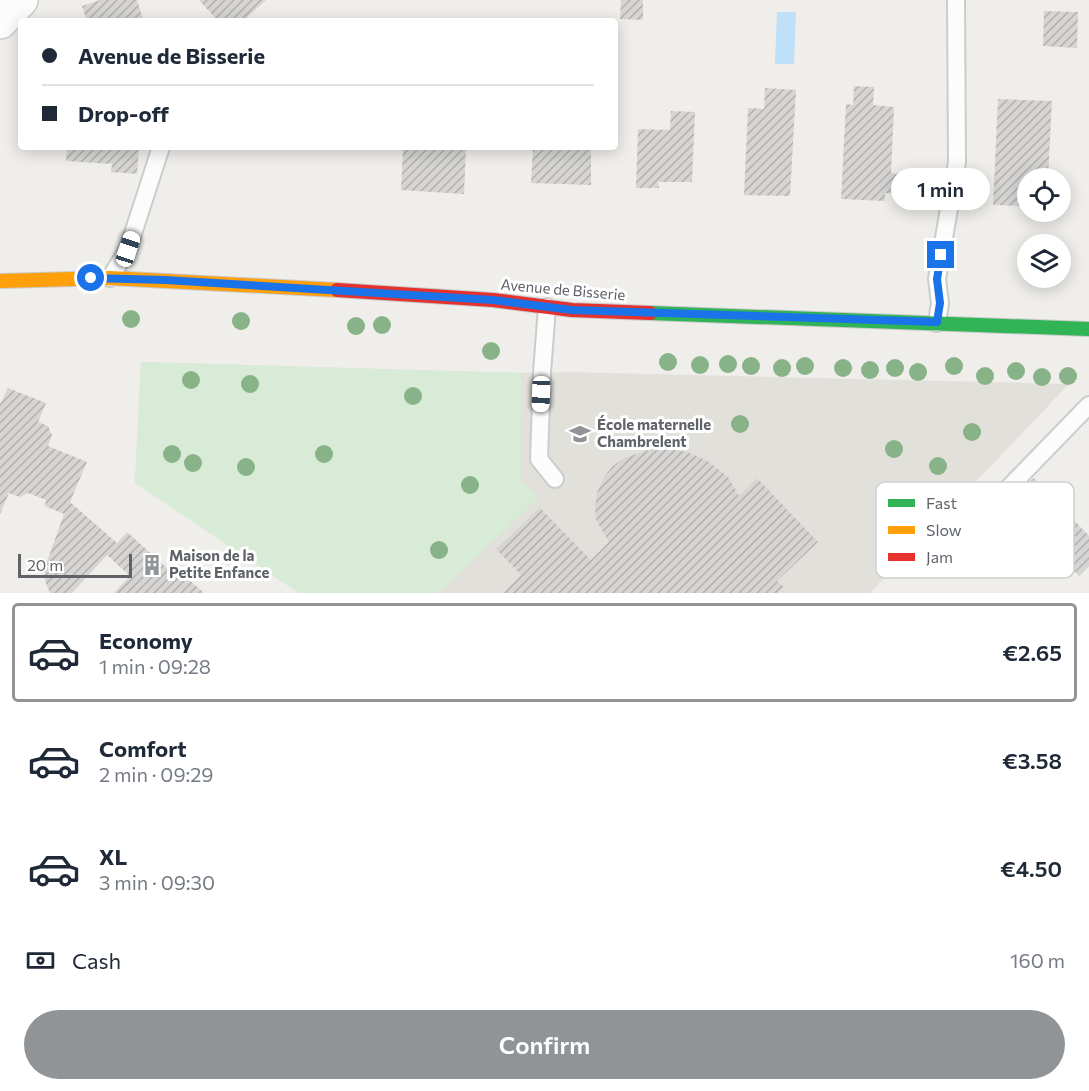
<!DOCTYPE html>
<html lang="en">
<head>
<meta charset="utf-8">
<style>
	:root { --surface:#fff; --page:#f2f2f3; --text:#1f2937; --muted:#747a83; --line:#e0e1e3; --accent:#919496 }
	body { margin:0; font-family:Commissioner,sans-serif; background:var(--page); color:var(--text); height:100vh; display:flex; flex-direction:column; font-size:22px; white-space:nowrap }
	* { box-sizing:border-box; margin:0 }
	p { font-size:20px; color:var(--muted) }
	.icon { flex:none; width:33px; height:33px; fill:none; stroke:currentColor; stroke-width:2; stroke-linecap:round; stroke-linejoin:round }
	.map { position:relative; height:593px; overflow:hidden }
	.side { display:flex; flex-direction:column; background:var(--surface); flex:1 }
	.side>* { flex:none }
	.hud { position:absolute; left:18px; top:18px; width:600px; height:132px; border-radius:6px; box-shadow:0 3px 15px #0003; display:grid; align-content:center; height:132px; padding:0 24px; background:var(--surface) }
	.buttons { position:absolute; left:1017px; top:168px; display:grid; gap:12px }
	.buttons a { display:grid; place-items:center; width:54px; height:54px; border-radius:50%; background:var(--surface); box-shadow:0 3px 15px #0003; font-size:30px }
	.scale { position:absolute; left:18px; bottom:15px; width:114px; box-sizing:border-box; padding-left:6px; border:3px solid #5f6368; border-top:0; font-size:16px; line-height:21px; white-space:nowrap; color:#5f6368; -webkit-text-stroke:4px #fff; paint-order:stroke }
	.end { position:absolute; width:27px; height:27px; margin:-14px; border:8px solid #1a73e8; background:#fff; box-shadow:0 0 0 3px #fff }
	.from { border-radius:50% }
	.bubble { position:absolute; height:42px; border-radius:21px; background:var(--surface); box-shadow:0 3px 15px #0003; font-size:20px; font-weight:600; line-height:42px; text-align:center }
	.car { position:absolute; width:18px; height:36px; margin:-18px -9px; border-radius:8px; box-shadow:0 0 4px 2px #0007; background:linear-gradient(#fff 24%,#345 0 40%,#fff 0 76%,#345 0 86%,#fff 0) }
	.hud b { display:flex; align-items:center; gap:21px; height:57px; font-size:22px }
	.hud b+b { border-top:2px solid var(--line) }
	.hud i { width:15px; height:15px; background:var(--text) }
	ul { padding:10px 0 0; list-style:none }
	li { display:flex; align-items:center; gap:18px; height:99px; margin:0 12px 9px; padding:0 12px; border:3px solid transparent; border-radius:6px }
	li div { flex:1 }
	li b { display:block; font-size:22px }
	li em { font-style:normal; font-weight:600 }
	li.active { border-color:var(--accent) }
	li>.icon { width:54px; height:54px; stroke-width:1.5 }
	.pay { display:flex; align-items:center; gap:15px; height:66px; padding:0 24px; font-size:22px }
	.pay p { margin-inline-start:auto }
	.cta { display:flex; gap:12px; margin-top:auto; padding:12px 24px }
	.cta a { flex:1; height:69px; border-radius:36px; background:var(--accent); color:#fff; font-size:24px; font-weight:600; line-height:69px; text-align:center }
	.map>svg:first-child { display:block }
	.education { fill:#e2e0da }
	.park { fill:#d8ebd6 }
	.water { fill:#bfe0f9 }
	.building { fill:url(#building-hatch) }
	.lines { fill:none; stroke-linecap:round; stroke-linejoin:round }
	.lane-casing { stroke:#cbcccc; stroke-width:20 }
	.street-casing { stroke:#cbcccc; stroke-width:36 }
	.fast-casing { stroke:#cacacb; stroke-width:16 }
	.slow-casing { stroke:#cacacb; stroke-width:16 }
	.jam-casing { stroke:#cacacb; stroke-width:16 }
	.lane { stroke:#fdfcfc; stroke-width:16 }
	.street { stroke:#fdfcfc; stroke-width:33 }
	.fast { stroke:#30b455; stroke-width:14 }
	.slow { stroke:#ff9f0a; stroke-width:14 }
	.jam { stroke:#e5322d; stroke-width:14 }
	.tree { fill:#88b388 }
	.route { stroke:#1a73e8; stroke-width:8 }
	.labels { text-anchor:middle; stroke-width:6; stroke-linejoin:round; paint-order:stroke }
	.street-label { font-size:15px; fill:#5f6368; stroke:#fff }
	.poi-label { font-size:15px; font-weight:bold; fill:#5f6368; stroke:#fff; text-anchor:start }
	.key { fill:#fff; stroke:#cfd0d2; stroke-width:1.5 }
	.key-label { font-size:16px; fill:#5f6368 }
</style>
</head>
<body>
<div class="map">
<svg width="1089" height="593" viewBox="0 0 1089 593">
	<defs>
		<pattern id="building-hatch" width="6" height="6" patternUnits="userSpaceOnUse" patternTransform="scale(1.5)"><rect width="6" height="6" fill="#d6d5d3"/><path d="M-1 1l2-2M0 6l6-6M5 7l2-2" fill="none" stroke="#b1b0af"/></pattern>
	</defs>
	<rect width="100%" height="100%" fill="#efeeea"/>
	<path class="education" d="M 141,362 L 521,373 L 568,372 L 1069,384 L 870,593 L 299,593 L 135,483 Z"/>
	<path class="park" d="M 141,362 L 521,373 L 521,480 L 538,498 L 439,593 L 299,593 L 135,483 Z"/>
	<path class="water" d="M 777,12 L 796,12 L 794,64 L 775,64 Z"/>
	<path class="building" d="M 100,0 L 137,0 L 143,19 L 87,21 L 82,6 Z
		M 199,0 L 266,0 L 243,21 L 218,21 Z
		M 621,0 L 643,0 L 643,20 L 620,19 Z
		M 1044,11 L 1078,12 L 1077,48 L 1043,46 Z
		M 854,86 L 874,87 L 873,105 L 894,107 L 891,173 L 900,174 L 899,194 L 885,193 L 885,201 L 841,199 L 846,104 L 853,105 Z
		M 765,88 L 796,90 L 790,196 L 744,195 L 748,108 L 764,109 Z
		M 998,99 L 1052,101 L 1048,178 L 1028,178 L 1028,206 L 993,205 Z
		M 671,111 L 695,112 L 692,182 L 658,182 L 659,188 L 636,188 L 638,129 L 670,130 Z
		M 67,147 L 139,147 L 137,174 L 111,172 L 112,164 L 66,161 Z
		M 403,147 L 466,147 L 464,194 L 401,190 Z
		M 533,147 L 591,147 L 591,185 L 531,183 Z
		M 8,388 L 46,403 L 38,422 L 48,426 L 52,435 L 48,446 L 87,462 L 70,502 L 117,543 L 127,532 L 177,577 L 180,572 L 204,593 L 114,593 L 130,576 L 107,555 L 72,593 L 50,593 L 45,581 L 44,570 L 64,514 L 45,506 L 46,500 L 28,493 L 20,497 L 9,493 L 0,514 L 0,404 Z
		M 657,447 L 687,452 L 706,460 L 728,477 L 739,496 L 757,478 L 818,542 L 777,581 L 784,587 L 777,593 L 503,593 L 521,575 L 496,549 L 540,508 L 591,560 L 609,542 L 596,520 L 595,508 L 597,493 L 604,477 L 612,467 L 624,458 Z
		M 1034,478 L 1089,536 L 1089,566 L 1079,576 L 1009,502 Z"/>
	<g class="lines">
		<defs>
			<path id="lane" d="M 110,278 L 128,249 L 161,147
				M 547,307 L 542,373 L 539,459 L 555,479
				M 937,323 L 940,303 L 937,279 L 957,162 L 956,0
				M 955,543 L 1089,405"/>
			<path id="street" d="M 0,22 L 21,0"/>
			<path id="fast" d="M 650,313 L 1089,329"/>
			<path id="slow" d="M 0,281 L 110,278 L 337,290"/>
			<path id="jam" d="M 337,290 L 493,300 L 572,310 L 650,313"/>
		</defs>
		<use href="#lane" class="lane-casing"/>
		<use href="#street" class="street-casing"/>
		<use href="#fast" class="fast-casing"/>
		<use href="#slow" class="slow-casing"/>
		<use href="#jam" class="jam-casing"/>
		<use href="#lane" class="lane"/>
		<use href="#street" class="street"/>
		<use href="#fast" class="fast"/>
		<use href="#slow" class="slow"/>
		<use href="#jam" class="jam"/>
	</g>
	<g class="tree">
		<circle cx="131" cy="319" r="9"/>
		<circle cx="241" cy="321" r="9"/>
		<circle cx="382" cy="325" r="9"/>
		<circle cx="356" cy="326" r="9"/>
		<circle cx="491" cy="351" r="9"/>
		<circle cx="668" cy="362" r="9"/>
		<circle cx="728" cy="364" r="9"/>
		<circle cx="700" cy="365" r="9"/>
		<circle cx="751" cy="366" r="9"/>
		<circle cx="805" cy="366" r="9"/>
		<circle cx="954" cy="366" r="9"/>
		<circle cx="782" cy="368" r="9"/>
		<circle cx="843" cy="368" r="9"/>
		<circle cx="895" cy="368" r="9"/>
		<circle cx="870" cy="370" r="9"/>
		<circle cx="1016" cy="371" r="9"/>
		<circle cx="918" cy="372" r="9"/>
		<circle cx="985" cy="376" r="9"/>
		<circle cx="1068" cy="376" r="9"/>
		<circle cx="1042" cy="377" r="9"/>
		<circle cx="191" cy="380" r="9"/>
		<circle cx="250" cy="384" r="9"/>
		<circle cx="413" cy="396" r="9"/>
		<circle cx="740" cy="424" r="9"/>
		<circle cx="972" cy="432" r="9"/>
		<circle cx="894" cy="449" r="9"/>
		<circle cx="172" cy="454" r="9"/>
		<circle cx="324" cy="454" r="9"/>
		<circle cx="193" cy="463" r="9"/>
		<circle cx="938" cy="466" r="9"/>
		<circle cx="246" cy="467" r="9"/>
		<circle cx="470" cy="485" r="9"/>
		<circle cx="439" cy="550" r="9"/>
	</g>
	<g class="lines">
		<path class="route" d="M 91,278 L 165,280 L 493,300 L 572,310 L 937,322 L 940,303 L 937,279 L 941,255"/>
	</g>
	<defs>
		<symbol id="school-bare" viewBox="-9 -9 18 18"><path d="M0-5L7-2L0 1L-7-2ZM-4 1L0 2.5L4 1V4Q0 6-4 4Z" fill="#919496" stroke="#fff" stroke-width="2.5" paint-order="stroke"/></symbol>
		<symbol id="building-bare" viewBox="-9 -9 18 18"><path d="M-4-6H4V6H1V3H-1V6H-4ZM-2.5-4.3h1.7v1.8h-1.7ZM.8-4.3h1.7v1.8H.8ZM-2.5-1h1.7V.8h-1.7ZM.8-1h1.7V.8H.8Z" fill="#919496" stroke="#fff" stroke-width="2.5" paint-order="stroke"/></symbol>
	</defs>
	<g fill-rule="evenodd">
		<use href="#school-bare" x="565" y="419" width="30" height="30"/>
		<use href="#building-bare" x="137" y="550" width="30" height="30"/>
	</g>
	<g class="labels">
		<g class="street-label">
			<text transform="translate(563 290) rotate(5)" y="5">Avenue de Bisserie</text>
		</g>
		<g class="poi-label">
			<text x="597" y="430">École maternelle<tspan x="597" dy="17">Chambrelent</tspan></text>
			<text x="169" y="561">Maison de la<tspan x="169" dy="17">Petite Enfance</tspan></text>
		</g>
	</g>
	<rect x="876" y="482" width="198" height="96" rx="9" class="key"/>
	<rect x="888" y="499" width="27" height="8" fill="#30b455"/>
	<rect x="888" y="526" width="27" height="8" fill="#ff9f0a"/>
	<rect x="888" y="553" width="27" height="8" fill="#e5322d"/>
	<g class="key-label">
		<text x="926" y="509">Fast</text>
		<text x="926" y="536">Slow</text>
		<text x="926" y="563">Jam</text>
	</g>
</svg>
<div class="buttons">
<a><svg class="icon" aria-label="locate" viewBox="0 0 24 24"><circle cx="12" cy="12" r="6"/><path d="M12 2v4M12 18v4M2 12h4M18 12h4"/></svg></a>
<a><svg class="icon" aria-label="layers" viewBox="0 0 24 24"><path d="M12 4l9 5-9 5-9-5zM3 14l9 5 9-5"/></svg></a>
</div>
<div class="scale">20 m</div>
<i class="end from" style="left:91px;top:278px"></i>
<i class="end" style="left:941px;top:255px"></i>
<div class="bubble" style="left:891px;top:168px;width:99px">1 min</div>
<i class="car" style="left:128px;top:249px;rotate:18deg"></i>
<i class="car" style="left:541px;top:394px;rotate:182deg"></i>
<div class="hud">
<b><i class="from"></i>Avenue de Bisserie</b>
<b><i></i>Drop-off</b>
</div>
</div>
<section class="side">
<ul>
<li class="active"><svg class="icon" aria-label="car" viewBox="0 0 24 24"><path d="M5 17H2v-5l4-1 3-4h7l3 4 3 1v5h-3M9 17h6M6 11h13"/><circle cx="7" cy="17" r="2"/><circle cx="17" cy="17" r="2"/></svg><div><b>Economy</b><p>1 min · 09:28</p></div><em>€2.65</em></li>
<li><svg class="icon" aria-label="car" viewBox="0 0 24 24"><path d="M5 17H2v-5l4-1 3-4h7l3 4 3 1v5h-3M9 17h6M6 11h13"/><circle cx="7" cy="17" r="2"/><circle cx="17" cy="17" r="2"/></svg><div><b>Comfort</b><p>2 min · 09:29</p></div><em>€3.58</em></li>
<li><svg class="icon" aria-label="car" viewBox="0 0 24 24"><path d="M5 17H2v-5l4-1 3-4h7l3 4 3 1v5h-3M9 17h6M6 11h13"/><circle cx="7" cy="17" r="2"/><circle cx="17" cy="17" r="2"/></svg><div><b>XL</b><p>3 min · 09:30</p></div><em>€4.50</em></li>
</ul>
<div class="pay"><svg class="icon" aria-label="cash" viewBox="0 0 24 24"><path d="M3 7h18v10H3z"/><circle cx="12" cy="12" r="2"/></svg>Cash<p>160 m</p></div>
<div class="cta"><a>Confirm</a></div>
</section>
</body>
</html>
